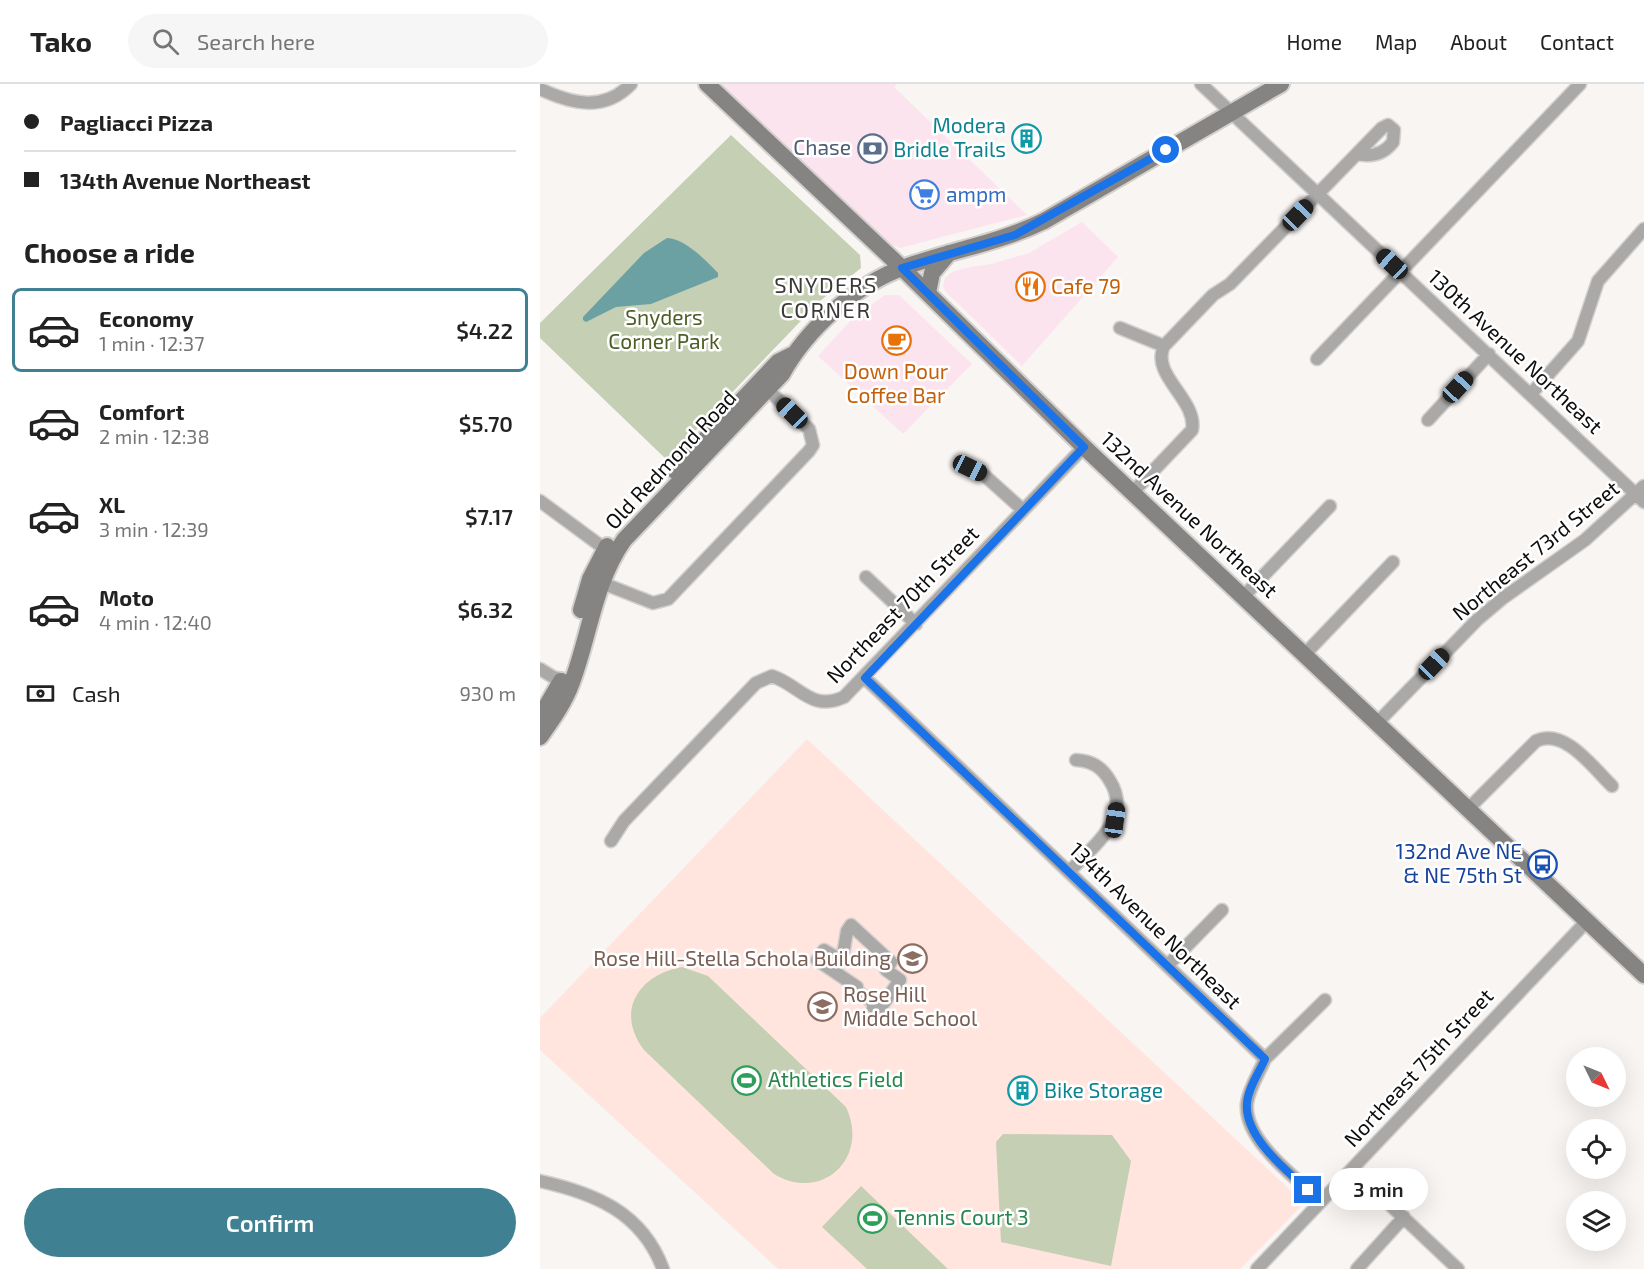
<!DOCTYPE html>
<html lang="en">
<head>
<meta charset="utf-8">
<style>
	:root { --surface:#fff; --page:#f6f6f6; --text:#222; --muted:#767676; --line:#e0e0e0; --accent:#3f8192 }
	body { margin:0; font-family:"Exo 2",sans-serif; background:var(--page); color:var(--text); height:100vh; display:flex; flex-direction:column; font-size:22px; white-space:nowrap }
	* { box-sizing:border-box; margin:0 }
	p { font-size:20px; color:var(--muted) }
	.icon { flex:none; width:33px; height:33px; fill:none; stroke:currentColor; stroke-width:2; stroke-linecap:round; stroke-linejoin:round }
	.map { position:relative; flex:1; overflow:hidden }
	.panel { display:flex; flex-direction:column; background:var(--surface); width:540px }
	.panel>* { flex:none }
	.guide { display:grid; align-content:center; height:132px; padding:0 24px; background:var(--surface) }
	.needle { width:39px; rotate:133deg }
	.tools { position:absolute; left:1026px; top:963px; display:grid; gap:12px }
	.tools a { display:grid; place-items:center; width:60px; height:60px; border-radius:50%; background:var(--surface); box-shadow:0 6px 24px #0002; font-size:30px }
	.end { position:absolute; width:27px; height:27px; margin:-14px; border:8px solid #1a73e8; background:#fff; box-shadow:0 0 0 3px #fff }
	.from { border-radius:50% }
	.bubble { position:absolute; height:42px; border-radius:21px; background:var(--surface); box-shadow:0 6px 24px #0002; font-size:20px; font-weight:600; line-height:42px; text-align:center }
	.car { position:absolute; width:18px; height:36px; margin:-18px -9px; border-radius:8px; box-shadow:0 0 4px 2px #0007; background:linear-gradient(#222 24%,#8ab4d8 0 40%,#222 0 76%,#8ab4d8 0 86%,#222 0) }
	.guide b { display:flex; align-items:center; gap:21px; height:57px; font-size:22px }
	.guide b+b { border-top:2px solid var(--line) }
	.guide i { width:15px; height:15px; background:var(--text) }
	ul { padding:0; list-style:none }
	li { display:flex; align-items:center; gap:18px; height:84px; margin:0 12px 9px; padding:0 12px; border:3px solid transparent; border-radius:9px }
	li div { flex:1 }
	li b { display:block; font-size:22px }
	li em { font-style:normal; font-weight:600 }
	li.selected { border-color:var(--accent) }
	li>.icon { width:54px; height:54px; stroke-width:1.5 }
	h2 { padding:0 24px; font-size:27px; line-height:72px }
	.pay { display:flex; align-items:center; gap:15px; height:66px; padding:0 24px; font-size:22px }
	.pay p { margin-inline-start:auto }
	.action { display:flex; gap:12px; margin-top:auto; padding:12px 24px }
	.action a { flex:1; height:69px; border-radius:36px; background:var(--accent); color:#fff; font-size:24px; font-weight:600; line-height:69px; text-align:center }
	header { display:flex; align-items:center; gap:36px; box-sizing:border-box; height:84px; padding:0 30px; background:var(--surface); border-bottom:2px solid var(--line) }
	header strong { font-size:28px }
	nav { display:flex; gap:33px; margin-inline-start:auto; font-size:21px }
	.search { width:420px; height:54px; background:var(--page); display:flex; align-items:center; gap:15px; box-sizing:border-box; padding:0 21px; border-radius:33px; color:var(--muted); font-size:22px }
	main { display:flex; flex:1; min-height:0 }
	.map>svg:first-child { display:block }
	.commercial { fill:#fce4ef }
	.education { fill:#ffe5de }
	.green { fill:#c5cfb3 }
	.water { fill:#6ba1a2 }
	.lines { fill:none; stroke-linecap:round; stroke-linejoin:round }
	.street-casing { stroke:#d3d0ce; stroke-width:15 }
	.secondary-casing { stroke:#d3d0ce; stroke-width:20 }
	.street { stroke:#aaa9a8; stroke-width:12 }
	.secondary { stroke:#858482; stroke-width:16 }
	.route { stroke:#1a73e8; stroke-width:8 }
	.labels { text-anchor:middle; stroke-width:5; stroke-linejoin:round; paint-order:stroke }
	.culture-label { font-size:21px; fill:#0d838f; stroke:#fff; text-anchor:end }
	.service-label { font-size:21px; fill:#4e5e75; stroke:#fff; text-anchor:end }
	.shop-label { font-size:21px; fill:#366cbe; stroke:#fff; text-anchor:start }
	.food-label { font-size:21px; fill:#c56008; stroke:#fff; text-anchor:start }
	.park-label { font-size:21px; fill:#4c5e23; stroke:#fff }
	.street-label { font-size:21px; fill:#0e0d0d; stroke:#fff }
	.transit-label { font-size:21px; fill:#164399; stroke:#fff; text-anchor:end }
	.education-label { font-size:21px; fill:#785e54; stroke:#fff; text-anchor:end }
	.leisure-label { font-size:21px; fill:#27864d; stroke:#fff; text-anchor:start }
	.neighbourhood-label { font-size:22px; letter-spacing:1.5px; fill:#3b3837; stroke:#fff }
</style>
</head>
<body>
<header>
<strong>Tako</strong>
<div class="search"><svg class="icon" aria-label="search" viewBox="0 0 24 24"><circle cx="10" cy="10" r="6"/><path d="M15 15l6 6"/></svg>Search here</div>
<nav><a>Home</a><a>Map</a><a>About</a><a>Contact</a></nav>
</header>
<main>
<section class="panel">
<div class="guide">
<b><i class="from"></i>Pagliacci Pizza</b>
<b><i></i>134th Avenue Northeast</b>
</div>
<h2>Choose a ride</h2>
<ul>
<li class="selected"><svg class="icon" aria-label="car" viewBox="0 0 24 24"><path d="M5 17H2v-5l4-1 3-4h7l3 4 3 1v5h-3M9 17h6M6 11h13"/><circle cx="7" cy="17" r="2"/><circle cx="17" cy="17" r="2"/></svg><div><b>Economy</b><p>1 min · 12:37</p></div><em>$4.22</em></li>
<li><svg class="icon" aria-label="car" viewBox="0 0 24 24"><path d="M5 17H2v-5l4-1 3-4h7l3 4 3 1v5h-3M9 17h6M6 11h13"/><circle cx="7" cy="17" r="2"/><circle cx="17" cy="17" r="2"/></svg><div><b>Comfort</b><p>2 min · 12:38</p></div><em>$5.70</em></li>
<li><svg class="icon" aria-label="car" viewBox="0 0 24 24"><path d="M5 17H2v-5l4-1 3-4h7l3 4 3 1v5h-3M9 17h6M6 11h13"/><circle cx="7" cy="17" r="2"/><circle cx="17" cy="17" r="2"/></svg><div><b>XL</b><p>3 min · 12:39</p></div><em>$7.17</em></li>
<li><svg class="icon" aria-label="car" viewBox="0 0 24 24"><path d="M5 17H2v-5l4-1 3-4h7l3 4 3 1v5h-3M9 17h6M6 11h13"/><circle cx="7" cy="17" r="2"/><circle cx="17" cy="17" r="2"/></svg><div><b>Moto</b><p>4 min · 12:40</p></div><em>$6.32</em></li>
</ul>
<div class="pay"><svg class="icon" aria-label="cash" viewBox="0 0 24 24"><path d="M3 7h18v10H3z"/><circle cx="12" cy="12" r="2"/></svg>Cash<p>930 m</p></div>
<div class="action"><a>Confirm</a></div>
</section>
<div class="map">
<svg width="1104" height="1185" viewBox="0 0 1104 1185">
	<rect width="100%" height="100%" fill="#f8f5f3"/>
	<path class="commercial" d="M 179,0 L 357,0 L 354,3 L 487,131 L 360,164 L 345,158 Z
		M 542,138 L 578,173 L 482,282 L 405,207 L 403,202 L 405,194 L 412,188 L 425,184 L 451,180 L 489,169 Z
		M 345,211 L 359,211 L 432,280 L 363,350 L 278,272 L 314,233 Z"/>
	<path class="education" d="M 267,655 L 764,1119 L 700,1185 L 238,1185 L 0,966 L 0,934 Z"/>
	<path class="green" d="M 191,51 L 320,171 L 321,184 L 280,217 L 127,376 L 0,254 L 0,239 Z
		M 142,883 L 168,892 L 306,1023 C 330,1074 282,1119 234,1090 L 104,966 C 75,928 98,891 142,883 Z
		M 463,1050 L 572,1051 L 591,1077 L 571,1182 L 461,1158 L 456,1058 Z
		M 321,1102 L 408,1185 L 327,1185 L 282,1143 Z"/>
	<path class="water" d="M 127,154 C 146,155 165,176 178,189 L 178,193 L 111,220 L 76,223 L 46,238 L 43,236 L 43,233 L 104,169 Z"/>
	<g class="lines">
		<defs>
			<path id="street" d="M 661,0 L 1104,418
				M 0,5 C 32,20 64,28 91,0
				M 580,244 L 624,262
				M 777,275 L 1040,0
				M 991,310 L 1038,257 L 1058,197 L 1104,145
				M 888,336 L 949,270
				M 430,384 L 444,391 L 483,426
				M 593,408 L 652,346 C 658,316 610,291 624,262 L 673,211 L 690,200 L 842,44 L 848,41 L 854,46 L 853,58 C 844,70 831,73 817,70
				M 0,417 L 65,465
				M 326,493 L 376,540
				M 57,497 L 113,519 L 128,515 L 269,367 L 273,361 L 269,345 L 223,301
				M 703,513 L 790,422
				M 764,571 L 853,478
				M 0,585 L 13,593 L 28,597
				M 325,594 L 725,975 C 719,989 709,1004 707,1019 C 703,1056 757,1095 781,1117
				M 837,639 L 937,536 L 963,514 L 1045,456 L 1104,402
				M 928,725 L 996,657 C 1025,643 1054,685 1072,702
				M 71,757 L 84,737 L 216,599 L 232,592 C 261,602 271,628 304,613 L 544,363
				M 530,787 C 553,762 593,734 570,697 C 562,683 552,677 536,676
				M 311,841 L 351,878 L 346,886 L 360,896 L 339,926 L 333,923 L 335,919 L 314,906 L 317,903 L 277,876 L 284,866 L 302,877 L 307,847 Z
				M 627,882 L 682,826
				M 725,975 L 785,916
				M 812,1085 L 918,1185
				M 0,1097 C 54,1109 102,1128 123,1185
				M 717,1185 L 1046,838
				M 817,1185 L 864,1133"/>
			<path id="secondary" d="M 167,0 L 362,184 L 544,363 L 1104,891
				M 388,209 L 392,189 L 409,169
				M 135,387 L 238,278 L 252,271
				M 41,526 L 50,495 L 67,462
				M 0,633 L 21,597
				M 0,653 C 12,636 25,618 32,598 C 50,550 54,499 84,456 L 242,290 C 267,245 316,200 365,183 C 412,166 459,159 504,137 L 741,0"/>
		</defs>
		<use href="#street" class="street-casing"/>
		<use href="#secondary" class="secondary-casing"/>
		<use href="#street" class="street"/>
		<use href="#secondary" class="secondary"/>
	</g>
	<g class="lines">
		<path class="route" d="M 626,66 L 475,151 L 362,184 L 544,363 L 325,594 L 725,975 C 719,989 708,1004 707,1019 C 704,1053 746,1086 768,1106"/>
	</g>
	<defs>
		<symbol id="building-ring" viewBox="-11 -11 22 22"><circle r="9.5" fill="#fff" stroke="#0f9aa8" stroke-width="1.5"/><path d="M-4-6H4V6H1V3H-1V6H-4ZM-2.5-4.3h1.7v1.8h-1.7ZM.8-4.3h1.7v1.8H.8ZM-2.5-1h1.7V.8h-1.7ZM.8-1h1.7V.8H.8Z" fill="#0f9aa8"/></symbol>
		<symbol id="bank-ring" viewBox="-11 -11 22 22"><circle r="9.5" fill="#fff" stroke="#5c6f8a" stroke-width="1.5"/><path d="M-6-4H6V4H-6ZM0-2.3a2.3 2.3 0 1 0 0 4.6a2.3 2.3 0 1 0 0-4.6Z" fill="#5c6f8a"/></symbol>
		<symbol id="supermarket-ring" viewBox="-11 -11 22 22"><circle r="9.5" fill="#fff" stroke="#3f7fe0" stroke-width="1.5"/><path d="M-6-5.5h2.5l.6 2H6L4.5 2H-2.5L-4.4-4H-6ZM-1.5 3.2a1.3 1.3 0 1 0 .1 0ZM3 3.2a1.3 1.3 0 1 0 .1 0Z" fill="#3f7fe0"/></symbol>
		<symbol id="restaurant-ring" viewBox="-11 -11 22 22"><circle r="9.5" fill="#fff" stroke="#e8710a" stroke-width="1.5"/><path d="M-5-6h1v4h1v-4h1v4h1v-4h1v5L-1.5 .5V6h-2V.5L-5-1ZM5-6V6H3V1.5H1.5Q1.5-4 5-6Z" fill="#e8710a"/></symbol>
		<symbol id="cafe-ring" viewBox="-11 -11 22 22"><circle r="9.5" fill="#fff" stroke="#e8710a" stroke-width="1.5"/><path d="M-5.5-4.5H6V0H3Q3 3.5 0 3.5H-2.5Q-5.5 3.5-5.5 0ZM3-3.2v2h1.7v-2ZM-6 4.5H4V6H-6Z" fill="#e8710a"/></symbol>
		<symbol id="bus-ring" viewBox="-11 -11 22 22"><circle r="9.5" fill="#fff" stroke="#1a4fb4" stroke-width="1.5"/><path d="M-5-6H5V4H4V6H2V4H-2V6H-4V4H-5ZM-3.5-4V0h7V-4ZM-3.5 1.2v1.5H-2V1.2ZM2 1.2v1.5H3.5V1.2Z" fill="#1a4fb4"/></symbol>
		<symbol id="school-ring" viewBox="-11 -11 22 22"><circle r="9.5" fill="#fff" stroke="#8d6e63" stroke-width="1.5"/><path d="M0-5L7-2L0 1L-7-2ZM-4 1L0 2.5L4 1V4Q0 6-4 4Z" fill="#8d6e63"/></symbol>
		<symbol id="stadium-ring" viewBox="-11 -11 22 22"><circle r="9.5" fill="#fff" stroke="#2e9e5b" stroke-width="1.5"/><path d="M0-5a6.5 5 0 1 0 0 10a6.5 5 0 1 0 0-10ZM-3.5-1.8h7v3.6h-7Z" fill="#2e9e5b"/></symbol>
	</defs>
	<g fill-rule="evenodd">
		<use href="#building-ring" x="470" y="38" width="33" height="33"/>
		<use href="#bank-ring" x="316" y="48" width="33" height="33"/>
		<use href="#supermarket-ring" x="368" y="94" width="33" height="33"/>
		<use href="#restaurant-ring" x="474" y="186" width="33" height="33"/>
		<use href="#cafe-ring" x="340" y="240" width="33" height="33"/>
		<use href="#bus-ring" x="986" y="764" width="33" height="33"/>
		<use href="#school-ring" x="356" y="858" width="33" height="33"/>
		<use href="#school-ring" x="266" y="906" width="33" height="33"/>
		<use href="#stadium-ring" x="190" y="980" width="33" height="33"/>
		<use href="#building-ring" x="466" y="990" width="33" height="33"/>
		<use href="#stadium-ring" x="316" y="1118" width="33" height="33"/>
	</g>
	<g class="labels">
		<g class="culture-label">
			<text x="466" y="49">Modera<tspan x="466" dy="24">Bridle Trails</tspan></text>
			<text x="504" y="1014" text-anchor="start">Bike Storage</text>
		</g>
		<g class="service-label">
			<text x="311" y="71">Chase</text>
		</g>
		<g class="shop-label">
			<text x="406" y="118">ampm</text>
		</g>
		<g class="food-label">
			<text x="511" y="210">Cafe 79</text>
			<text x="356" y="295" text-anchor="middle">Down Pour<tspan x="356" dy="24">Coffee Bar</tspan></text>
		</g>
		<g class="park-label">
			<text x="124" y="241">Snyders<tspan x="124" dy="24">Corner Park</tspan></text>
		</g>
		<g class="street-label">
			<text transform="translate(975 268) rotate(43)" y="7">130th Avenue Northeast</text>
			<text transform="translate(131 376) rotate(-47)" y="7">Old Redmond Road</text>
			<text transform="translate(649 431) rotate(43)" y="7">132nd Avenue Northeast</text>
			<text transform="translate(996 467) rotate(-39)" y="7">Northeast 73rd Street</text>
			<text transform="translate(363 521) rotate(-46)" y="7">Northeast 70th Street</text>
			<text transform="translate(615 842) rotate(44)" y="7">134th Avenue Northeast</text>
			<text transform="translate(879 984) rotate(-47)" y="7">Northeast 75th Street</text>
		</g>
		<g class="transit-label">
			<text x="982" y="775">132nd Ave NE<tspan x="982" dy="24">&amp; NE 75th St</tspan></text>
		</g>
		<g class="education-label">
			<text x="351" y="882">Rose Hill-Stella Schola Building</text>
			<text x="303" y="918" text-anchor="start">Rose Hill<tspan x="303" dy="24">Middle School</tspan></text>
		</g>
		<g class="leisure-label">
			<text x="228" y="1003">Athletics Field</text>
			<text x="354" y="1141">Tennis Court 3</text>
		</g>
		<g class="neighbourhood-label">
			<text x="286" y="209">SNYDERS<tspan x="286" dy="25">CORNER</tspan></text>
		</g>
	</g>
</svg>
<div class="tools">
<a><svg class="needle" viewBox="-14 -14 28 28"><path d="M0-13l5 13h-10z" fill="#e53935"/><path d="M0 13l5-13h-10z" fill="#767676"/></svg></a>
<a><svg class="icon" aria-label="locate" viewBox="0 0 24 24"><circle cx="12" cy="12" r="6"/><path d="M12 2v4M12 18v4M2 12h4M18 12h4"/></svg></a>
<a><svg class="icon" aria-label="layers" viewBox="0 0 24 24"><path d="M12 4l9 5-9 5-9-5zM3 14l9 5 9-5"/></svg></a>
</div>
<i class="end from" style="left:626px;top:66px"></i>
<i class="end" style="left:768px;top:1106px"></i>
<div class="bubble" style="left:789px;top:1084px;width:99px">3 min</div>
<i class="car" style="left:758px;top:131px;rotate:44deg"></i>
<i class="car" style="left:852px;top:180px;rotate:313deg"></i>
<i class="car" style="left:918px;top:303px;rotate:43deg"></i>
<i class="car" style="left:252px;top:329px;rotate:314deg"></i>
<i class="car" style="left:430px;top:384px;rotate:116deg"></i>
<i class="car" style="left:894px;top:580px;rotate:44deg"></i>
<i class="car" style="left:575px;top:736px;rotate:8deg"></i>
</div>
</main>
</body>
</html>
